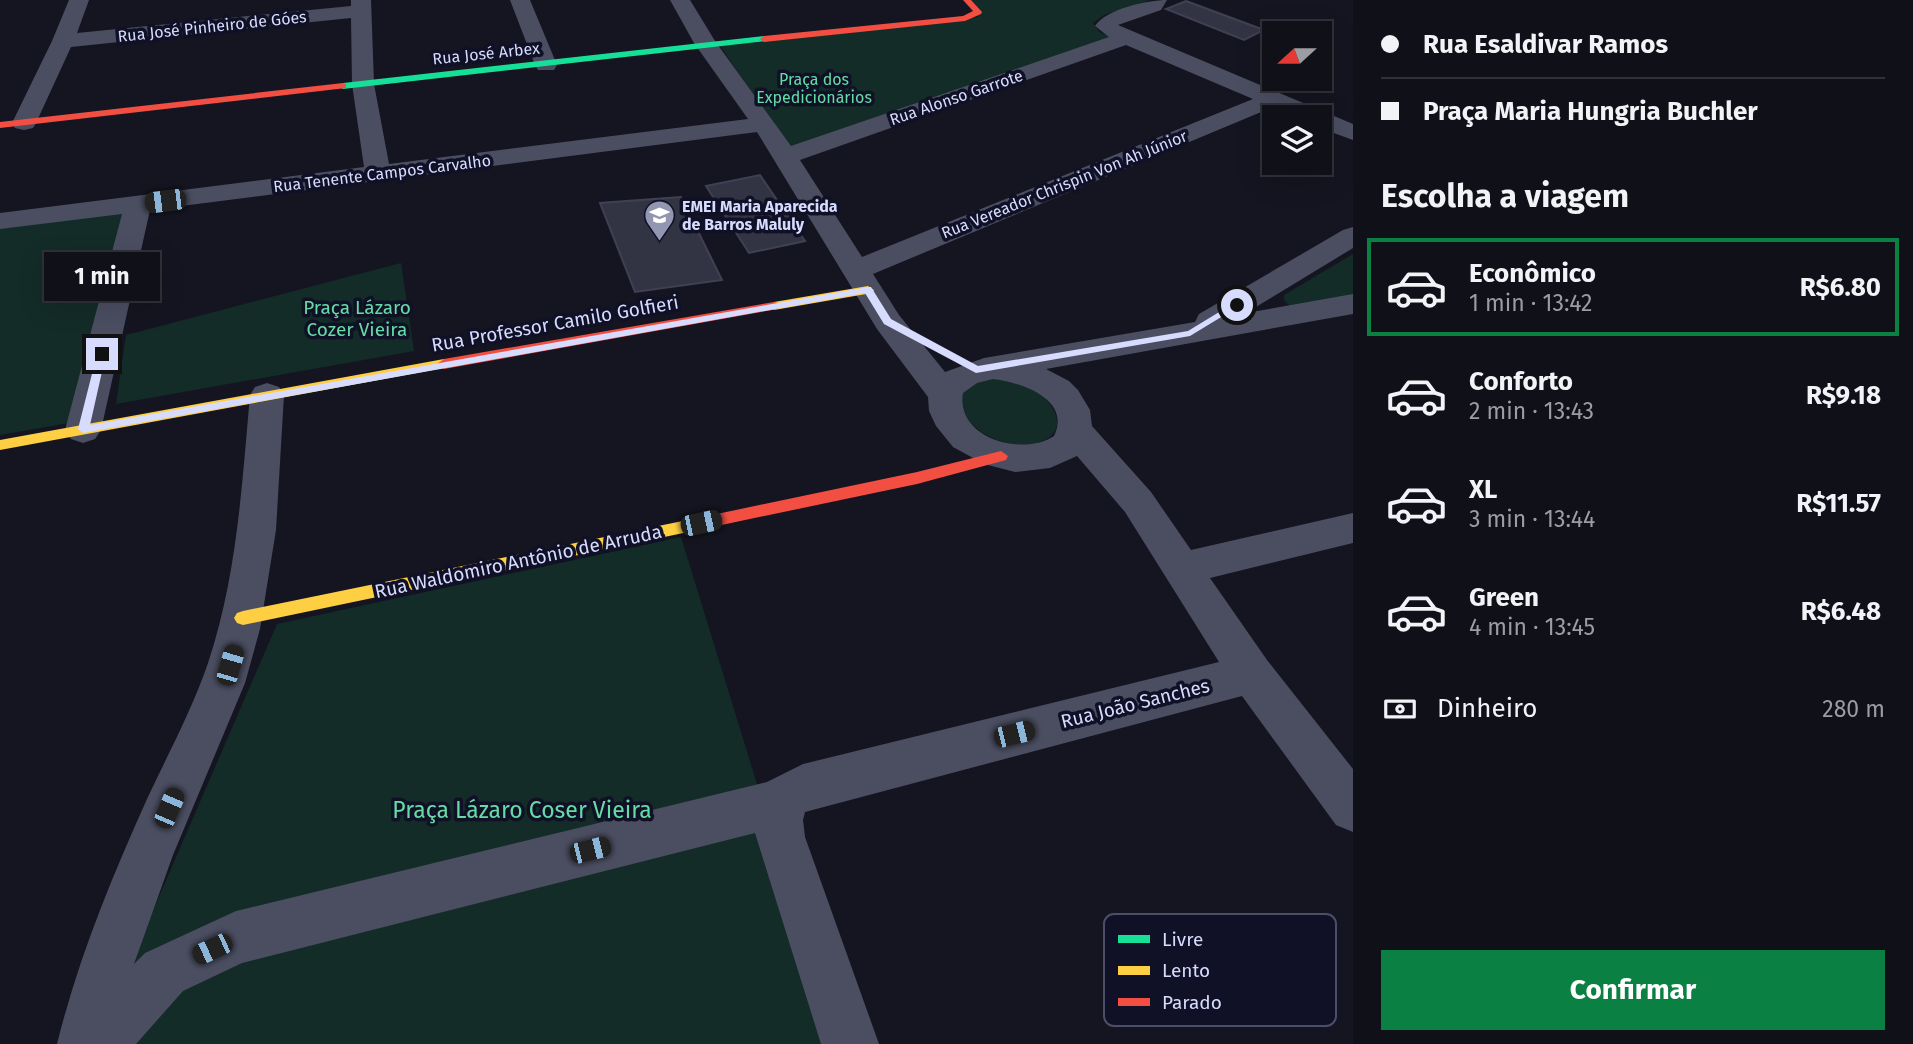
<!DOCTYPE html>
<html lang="pt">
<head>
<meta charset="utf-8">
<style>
	:root { --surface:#101019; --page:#191922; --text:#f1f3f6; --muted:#9c9da2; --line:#303038; --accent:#0b8043 }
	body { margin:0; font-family:"Fira Sans",sans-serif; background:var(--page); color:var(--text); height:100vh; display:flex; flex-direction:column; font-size:26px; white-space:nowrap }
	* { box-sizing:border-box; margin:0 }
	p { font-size:23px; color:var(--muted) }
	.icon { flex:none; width:38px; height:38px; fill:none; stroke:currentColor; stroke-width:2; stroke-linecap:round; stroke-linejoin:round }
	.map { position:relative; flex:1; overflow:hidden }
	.panel { display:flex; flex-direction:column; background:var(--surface); width:560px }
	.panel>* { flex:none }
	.top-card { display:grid; align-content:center; height:154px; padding:0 28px; background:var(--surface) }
	.needle { width:46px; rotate:249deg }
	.controls { position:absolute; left:1262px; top:21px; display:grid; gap:14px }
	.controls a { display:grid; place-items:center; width:70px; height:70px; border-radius:0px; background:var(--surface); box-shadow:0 7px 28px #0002,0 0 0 2px var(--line); font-size:35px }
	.end { position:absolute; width:32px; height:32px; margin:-16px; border:9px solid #d7dbfe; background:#111; box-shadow:0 0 0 4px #111 }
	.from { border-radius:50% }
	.bubble { position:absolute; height:49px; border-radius:0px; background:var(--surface); box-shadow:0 7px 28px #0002,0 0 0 2px var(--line); font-size:23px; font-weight:700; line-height:49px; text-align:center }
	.car { position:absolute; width:21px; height:42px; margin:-21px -10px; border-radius:9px; box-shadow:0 0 5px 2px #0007; background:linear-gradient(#222 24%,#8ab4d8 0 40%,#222 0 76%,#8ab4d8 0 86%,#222 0) }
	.top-card b { display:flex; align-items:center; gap:24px; height:66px; font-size:26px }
	.top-card b+b { border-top:2px solid var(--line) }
	.top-card i { width:18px; height:18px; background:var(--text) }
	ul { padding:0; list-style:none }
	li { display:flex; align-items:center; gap:21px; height:98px; margin:0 14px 10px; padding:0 14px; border:4px solid transparent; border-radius:0px }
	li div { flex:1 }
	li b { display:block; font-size:26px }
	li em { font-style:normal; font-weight:700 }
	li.selected { border-color:var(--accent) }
	li>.icon { width:63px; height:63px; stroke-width:1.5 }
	h2 { padding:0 28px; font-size:32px; line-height:84px }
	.pay { display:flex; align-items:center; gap:18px; height:77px; padding:0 28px; font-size:26px }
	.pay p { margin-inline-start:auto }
	.button { display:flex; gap:14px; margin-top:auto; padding:14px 28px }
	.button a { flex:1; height:80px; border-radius:0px; background:var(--accent); color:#fff; font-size:28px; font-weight:700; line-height:80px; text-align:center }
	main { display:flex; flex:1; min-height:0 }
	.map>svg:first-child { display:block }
	.green { fill:#132c28 }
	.building { fill:#333443; stroke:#404054; stroke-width:2 }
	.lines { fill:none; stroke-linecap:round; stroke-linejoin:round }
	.street { fill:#4b4e61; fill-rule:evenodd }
	.fast { fill:#16e098; fill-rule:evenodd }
	.slow { fill:#ffcf43; fill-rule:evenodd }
	.jam { fill:#f24e42; fill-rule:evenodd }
	.route { fill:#d7dbfe }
	.labels { text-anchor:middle; stroke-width:7; stroke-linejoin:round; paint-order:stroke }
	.far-street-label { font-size:16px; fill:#d7dbfe; stroke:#101126 }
	.far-park-label { font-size:16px; fill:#65dca5; stroke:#101126 }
	.far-poi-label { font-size:16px; font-weight:bold; fill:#d7dbfe; stroke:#101126; text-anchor:start }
	.park-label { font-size:19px; fill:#65dca5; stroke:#101126 }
	.street-label { font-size:19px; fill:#d7dbfe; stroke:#101126 }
	.near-park-label { font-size:23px; fill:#65dca5; stroke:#101126 }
	.key { fill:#101126; stroke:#4c4e67; stroke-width:2 }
	.key-label { font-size:19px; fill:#d7dbfe }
</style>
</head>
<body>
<main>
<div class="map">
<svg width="1353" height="1044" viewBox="0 0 1353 1044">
	<rect width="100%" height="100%" fill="#151521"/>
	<path class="green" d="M 971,0 L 1150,0 L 1104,15 L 1093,23 L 1099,32 L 1112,37 L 792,151 L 720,46 L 978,17 Z
		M 129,210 L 75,422 L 0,435 L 0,227 Z
		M 1353,254 L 1353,300 L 1290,306 L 1284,300 L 1284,295 Z
		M 401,263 L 414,351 L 116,404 L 126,335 Z
		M 1000,378 C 1009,380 1022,381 1031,386 C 1055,402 1074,434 1034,444 C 992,455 932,402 973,383 C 981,379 992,379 1000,378 Z
		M 681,537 L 837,1044 L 110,1044 L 145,929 L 277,624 Z"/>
	<path class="building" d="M 1186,1 L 1264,30 L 1244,40 L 1166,9 Z
		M 760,175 L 805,241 L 749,253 L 706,186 Z
		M 681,197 L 722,280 L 635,292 L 600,203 Z"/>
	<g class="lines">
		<path class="street" d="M 69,0 L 89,0 L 77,33 L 351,6 L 351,0 L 371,0 L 374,84 L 389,164 L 748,119 L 694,43 L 670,0 L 690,0 L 715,41 L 791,146 L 1109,37 L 1095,26 C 1106,9 1148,0 1167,0 L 1161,10 L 1118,25 L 1353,124 L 1353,140 L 1320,128 L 1320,117 L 1296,117 L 1273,107 L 873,274 L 899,315 L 945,372 L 984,358 L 1195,322 L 1199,314 L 1343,230 L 1353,227 L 1353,248 L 1246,313 L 1353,294 L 1353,314 L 1046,369 L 1069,381 L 1078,390 L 1090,410 L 1092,426 L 1151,492 L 1191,550 L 1353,513 L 1353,543 L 1210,578 L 1267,660 L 1353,769 L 1353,832 L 1336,825 L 1242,696 L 805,812 L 803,820 L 805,837 L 879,1044 L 821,1044 L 755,833 L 242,963 L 183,991 L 136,1044 L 57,1044 C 78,959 111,879 147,799 C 168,754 192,710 208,663 C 237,576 242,485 250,395 L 255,387 L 267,383 L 279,387 L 284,395 L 276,530 L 260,629 L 245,683 L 173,855 L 134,964 L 145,953 L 236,911 L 767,782 L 803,764 L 1219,662 L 1125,512 L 1077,456 L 1050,468 L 1015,472 L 984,464 L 953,447 L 936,426 L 929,411 L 928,397 L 877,329 L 757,132 L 150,210 L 101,430 L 95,439 L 83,443 L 71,439 L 65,430 L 122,214 L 0,229 L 0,213 L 364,167 L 352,84 L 351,18 L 71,47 L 36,123 L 33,128 L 24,130 L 15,128 L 12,123 L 52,41 ZM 1126,45 L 1253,99 L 862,257 L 800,160 ZM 993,379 C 1020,382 1072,399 1054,436 C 1023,457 955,438 963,393 L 977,383 Z
			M 510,0 L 530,0 L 557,65 L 554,70 L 538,70 L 535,65 Z"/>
		<path class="fast" d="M 764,36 L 768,39 L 767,41 L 343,89 L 338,86 L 343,83 Z"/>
		<path class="slow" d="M 868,286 L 874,290 L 872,293 L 774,310 L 768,306 L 774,302 Z
			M 444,359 L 451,364 L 449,367 L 0,450 L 0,440 Z
			M 712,515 L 718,517 L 720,521 L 718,525 L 712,527 L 243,625 L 237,623 L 234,618 L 237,613 L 243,611 Z"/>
		<path class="jam" d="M 963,0 L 971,0 L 982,12 L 981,14 L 965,21 L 764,42 L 760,39 L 764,36 L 963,16 L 973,11 Z
			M 343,83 L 346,84 L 346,88 L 0,128 L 0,122 Z
			M 774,302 L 778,303 L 778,309 L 444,369 L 437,364 L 444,359 Z
			M 1001,451 L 1008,456 L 1006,460 L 917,484 L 712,527 L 706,525 L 704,521 L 706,517 L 712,515 L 917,472 Z"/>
	</g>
	<path class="route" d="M 868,287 L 871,287 L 891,319 L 978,366 L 1188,331 L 1234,303 L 1241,305 L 1190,336 L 976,373 L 884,324 L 865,293 L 83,433 L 78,429 L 97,354 L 102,351 L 106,354 L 90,425 Z"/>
	<defs>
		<symbol id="school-pin" viewBox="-11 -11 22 30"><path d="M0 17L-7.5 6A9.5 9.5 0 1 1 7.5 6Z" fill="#9396b1" stroke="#101126"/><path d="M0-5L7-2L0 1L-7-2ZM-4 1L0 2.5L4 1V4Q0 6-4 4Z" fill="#fff"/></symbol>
	</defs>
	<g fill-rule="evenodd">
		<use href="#school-pin" x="642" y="198" width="35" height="47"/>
	</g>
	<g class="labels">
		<g class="far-street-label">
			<text transform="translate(212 26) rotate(-6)" y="6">Rua José Pinheiro de Góes</text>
			<text transform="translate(486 53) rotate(-6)" y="6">Rua José Arbex</text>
			<text transform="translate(956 97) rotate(-19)" y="6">Rua Alonso Garrote</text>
			<text transform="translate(382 173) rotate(-7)" y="6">Rua Tenente Campos Carvalho</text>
			<text transform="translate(1064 184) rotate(-22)" y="6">Rua Vereador Chrispin Von Ah Júnior</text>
		</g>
		<g class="far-park-label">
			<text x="814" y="85">Praça dos<tspan x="814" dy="18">Expedicionários</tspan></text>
		</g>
		<g class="far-poi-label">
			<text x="682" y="212">EMEI Maria Aparecida<tspan x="682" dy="18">de Barros Maluly</tspan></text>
		</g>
		<g class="park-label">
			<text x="357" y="314">Praça Lázaro<tspan x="357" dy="22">Cozer Vieira</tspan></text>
		</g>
		<g class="street-label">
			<text transform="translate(555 323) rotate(-10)" y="7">Rua Professor Camilo Golfieri</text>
			<text transform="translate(518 561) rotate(-12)" y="7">Rua Waldomiro Antônio de Arruda</text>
			<text transform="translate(1135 703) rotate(-14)" y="7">Rua João Sanches</text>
		</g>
		<g class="near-park-label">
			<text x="522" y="818">Praça Lázaro Coser Vieira</text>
		</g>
	</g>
	<rect x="1104" y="914" width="232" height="112" rx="10" class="key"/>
	<rect x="1118" y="935" width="32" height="8" fill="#16e098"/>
	<rect x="1118" y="966" width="32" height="9" fill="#ffcf43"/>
	<rect x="1118" y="998" width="32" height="8" fill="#f24e42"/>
	<g class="key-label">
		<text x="1162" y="946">Livre</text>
		<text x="1162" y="977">Lento</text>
		<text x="1162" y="1009">Parado</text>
	</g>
</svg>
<div class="controls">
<a><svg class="needle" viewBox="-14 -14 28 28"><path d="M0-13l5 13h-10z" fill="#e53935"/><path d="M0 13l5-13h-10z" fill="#9c9da2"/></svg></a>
<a><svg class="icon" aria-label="layers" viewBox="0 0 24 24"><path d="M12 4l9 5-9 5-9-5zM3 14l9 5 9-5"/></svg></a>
</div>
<i class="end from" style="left:1237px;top:305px"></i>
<i class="end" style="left:102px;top:354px"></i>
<div class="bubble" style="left:44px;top:252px;width:116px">1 min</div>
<i class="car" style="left:165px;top:201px;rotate:263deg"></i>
<i class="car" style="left:701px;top:523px;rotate:78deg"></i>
<i class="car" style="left:230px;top:665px;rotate:16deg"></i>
<i class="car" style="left:1014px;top:734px;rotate:76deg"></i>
<i class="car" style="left:169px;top:808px;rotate:23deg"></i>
<i class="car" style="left:590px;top:850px;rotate:76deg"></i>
<i class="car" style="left:212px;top:949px;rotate:245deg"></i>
</div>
<section class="panel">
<div class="top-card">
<b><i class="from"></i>Rua Esaldivar Ramos</b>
<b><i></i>Praça Maria Hungria Buchler</b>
</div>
<h2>Escolha a viagem</h2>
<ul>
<li class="selected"><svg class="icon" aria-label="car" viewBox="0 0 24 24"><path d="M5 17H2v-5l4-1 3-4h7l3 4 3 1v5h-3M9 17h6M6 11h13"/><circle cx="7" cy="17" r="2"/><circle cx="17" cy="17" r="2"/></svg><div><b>Econômico</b><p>1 min · 13:42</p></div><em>R$6.80</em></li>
<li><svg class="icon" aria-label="car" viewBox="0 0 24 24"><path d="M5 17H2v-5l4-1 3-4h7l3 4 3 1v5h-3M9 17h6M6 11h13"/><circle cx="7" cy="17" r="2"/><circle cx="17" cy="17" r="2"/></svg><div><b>Conforto</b><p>2 min · 13:43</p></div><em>R$9.18</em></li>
<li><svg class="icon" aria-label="car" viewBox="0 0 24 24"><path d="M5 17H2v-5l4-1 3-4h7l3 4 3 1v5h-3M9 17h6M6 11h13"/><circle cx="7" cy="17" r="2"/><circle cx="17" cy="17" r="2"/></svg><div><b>XL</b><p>3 min · 13:44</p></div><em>R$11.57</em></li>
<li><svg class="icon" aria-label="car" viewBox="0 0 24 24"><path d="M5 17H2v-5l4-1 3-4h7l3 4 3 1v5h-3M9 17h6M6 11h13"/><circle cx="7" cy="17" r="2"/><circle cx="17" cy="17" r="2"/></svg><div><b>Green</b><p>4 min · 13:45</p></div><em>R$6.48</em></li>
</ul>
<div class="pay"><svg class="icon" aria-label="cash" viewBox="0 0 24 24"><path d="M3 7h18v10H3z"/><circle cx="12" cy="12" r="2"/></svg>Dinheiro<p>280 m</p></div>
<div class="button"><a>Confirmar</a></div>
</section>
</main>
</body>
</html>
